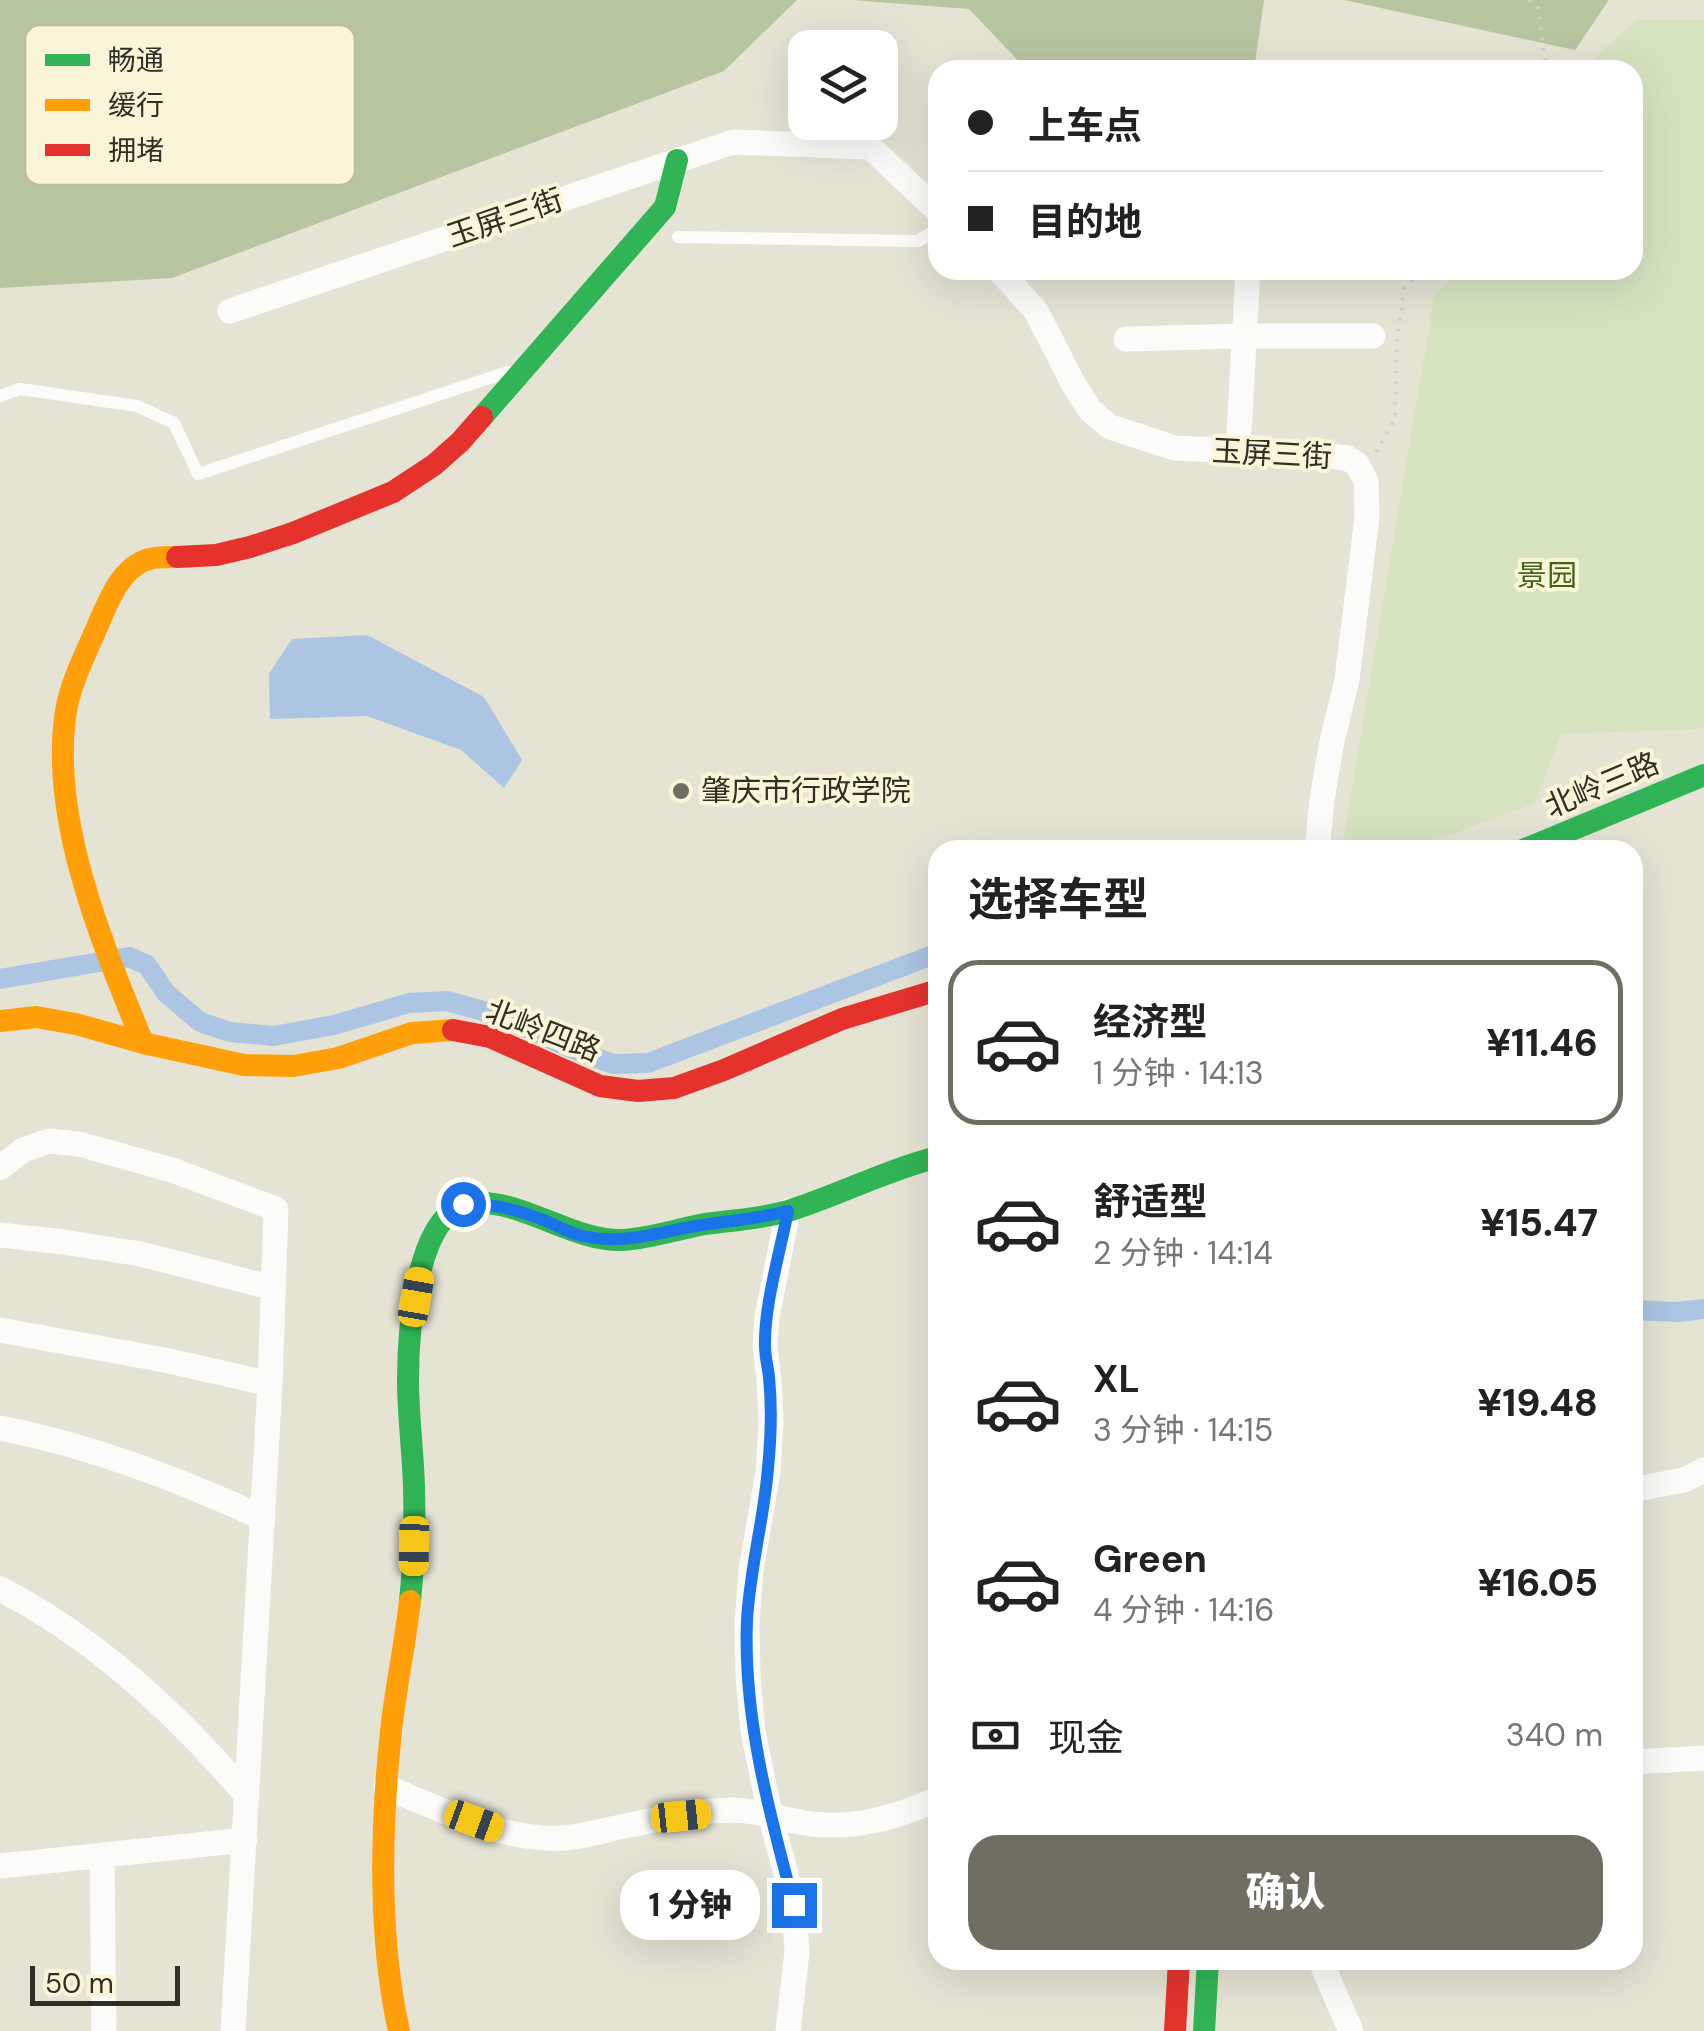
<!DOCTYPE html>
<html lang="zh">
<head>
<meta charset="utf-8">
<style>
	:root { --surface:#fff; --page:#f6f6f6; --text:#222; --muted:#767676; --line:#e0e0e0; --accent:#706e62 }
	body { margin:0; font-family:"DM Sans","Noto Sans SC",sans-serif; background:var(--page); color:var(--text); height:100vh; display:flex; flex-direction:column; font-size:38px; white-space:nowrap }
	* { box-sizing:border-box; margin:0 }
	p { font-size:32px; color:var(--muted) }
	.icon { flex:none; width:55px; height:55px; fill:none; stroke:currentColor; stroke-width:2; stroke-linecap:round; stroke-linejoin:round }
	.map { position:relative; flex:1; overflow:hidden }
	.sheet { position:absolute; left:928px; top:840px; width:715px; height:1130px; display:flex; flex-direction:column; background:var(--surface); border-radius:30px; box-shadow:0 10px 40px #0002 }
	.sheet>* { flex:none }
	.banner { position:absolute; left:928px; top:60px; width:715px; height:220px; border-radius:30px; box-shadow:0 10px 40px #0002; display:grid; align-content:center; height:220px; padding:0 40px; background:var(--surface) }
	.buttons { position:absolute; left:788px; top:30px; display:grid; gap:20px }
	.buttons a { display:grid; place-items:center; width:110px; height:110px; border-radius:20px; background:var(--surface); box-shadow:0 10px 40px #0002; font-size:50px }
	.scale { position:absolute; left:30px; bottom:25px; width:150px; box-sizing:border-box; padding-left:10px; border:5px solid #312f25; border-top:0; font-size:28px; line-height:35px; white-space:nowrap; color:#312f25; -webkit-text-stroke:8px #faf5d9; paint-order:stroke }
	.end { position:absolute; width:45px; height:45px; margin:-22px; border:12px solid #1a73e8; background:#fff; box-shadow:0 0 0 5px #fff }
	.from { border-radius:50% }
	.bubble { position:absolute; height:70px; border-radius:30px; background:var(--surface); box-shadow:0 10px 40px #0002; font-size:32px; font-weight:800; line-height:70px; text-align:center }
	.car { position:absolute; width:30px; height:60px; margin:-30px -15px; border-radius:12px; box-shadow:0 0 8px 2px #0007; background:linear-gradient(#f5c518 24%,#345 0 40%,#f5c518 0 76%,#345 0 86%,#f5c518 0) }
	.banner b { display:flex; align-items:center; gap:35px; height:95px; font-size:38px }
	.banner b+b { border-top:2px solid var(--line) }
	.banner i { width:25px; height:25px; background:var(--text) }
	ul { padding:0; list-style:none }
	li { display:flex; align-items:center; gap:30px; height:165px; margin:0 20px 15px; padding:0 20px; border:5px solid transparent; border-radius:30px }
	li div { flex:1 }
	li b { display:block; font-size:38px }
	li em { font-style:normal; font-weight:800 }
	li.active { border-color:var(--accent) }
	li>.icon { width:90px; height:90px; stroke-width:1.5 }
	h2 { padding:0 40px; font-size:45px; line-height:120px }
	.pay { display:flex; align-items:center; gap:25px; height:110px; padding:0 40px; font-size:38px }
	.pay p { margin-inline-start:auto }
	.action { display:flex; gap:20px; margin-top:auto; padding:20px 40px }
	.action a { flex:1; height:115px; border-radius:30px; background:var(--accent); color:#fff; font-size:40px; font-weight:800; line-height:115px; text-align:center }
	.map>svg:first-child { display:block }
	.green { fill:#d6e3c0 }
	.forest { fill:#b7c5a1 }
	.water { fill:#abc5e2 }
	.lines { fill:none; stroke-linecap:round; stroke-linejoin:round }
	.canal { stroke:#abc5e2; stroke-width:20 }
	.path { stroke:#d1cfcc; stroke-width:4; stroke-dasharray:2.5 8; stroke-linecap:butt }
	.lane { stroke:#fbfbf9; stroke-width:12 }
	.street { stroke:#fbfbf9; stroke-width:25 }
	.fast { stroke:#30b455; stroke-width:22 }
	.slow { stroke:#ff9f0a; stroke-width:22 }
	.jam { stroke:#e5322d; stroke-width:22 }
	.route { stroke:#1a73e8; stroke-width:12 }
	.poi-dot { fill:#706e62; stroke:#faf5d9; stroke-width:4 }
	.labels { text-anchor:middle; stroke-width:8; stroke-linejoin:round; paint-order:stroke }
	.street-label { font-size:30px; fill:#312f25; stroke:#faf5d9 }
	.park-label { font-size:30px; fill:#436316; stroke:#faf5d9 }
	.poi-label { font-size:30px; fill:#312f25; stroke:#faf5d9; text-anchor:start }
	.key { fill:#faf5d9; stroke:#bebaa3; stroke-width:2.5 }
	.key-label { font-size:28px; fill:#312f25 }
</style>
</head>
<body>
<div class="map">
<svg width="1704" height="2031" viewBox="0 0 1704 2031">
	<rect width="100%" height="100%" fill="#e5e3d4"/>
	<path class="green" d="M 1636,20 L 1704,20 L 1704,726 L 1698,729 L 1561,734 L 1535,803 L 1409,850 L 1342,850 L 1435,294 L 1461,270 L 1632,270 L 1632,70 L 1586,70 L 1587,66 Z"/>
	<path class="forest" d="M 0,0 L 797,0 L 724,71 L 172,278 L 0,288 Z
		M 851,0 L 1264,0 L 1254,70 L 1027,70 L 969,9 Z
		M 1344,0 L 1609,0 L 1575,50 Z"/>
	<path class="water" d="M 367,635 L 484,697 L 522,760 L 504,788 L 461,750 L 367,716 L 270,719 L 269,674 L 292,639 Z"/>
	<g class="lines">
		<path class="canal" d="M 0,979 L 129,957 L 147,965 L 166,993 L 200,1022 L 230,1032 L 274,1036 L 334,1025 L 409,1003 L 447,1001 L 498,1015 L 570,1048 L 613,1064 L 648,1063 L 938,953
			M 1632,1310 L 1678,1312 L 1704,1309"/>
		<path class="path" d="M 1529,0 L 1538,8 L 1546,70
			M 1376,452 L 1395,419 L 1397,340 L 1404,289 L 1422,270"/>
		<path class="lane" d="M 678,237 L 918,241 L 938,229
			M 0,396 L 20,389 L 137,406 L 174,423 L 198,474 L 508,372"/>
		<path class="street" d="M 999,270 L 1036,311 L 1074,385 L 1090,410 L 1110,427 L 1175,448 L 1328,456 L 1347,458 L 1357,464 L 1366,481 L 1367,517 L 1347,680 L 1332,741 L 1322,799 L 1317,850
			M 230,311 L 733,142 L 870,147 L 938,211
			M 1126,339 L 1243,336 L 1373,336
			M 1238,451 L 1248,270
			M 0,1168 L 23,1150 L 49,1141 L 79,1144 L 172,1170 L 276,1209 L 270,1384 L 233,2031
			M 788,1211 L 767,1317 L 765,1346 L 769,1379 L 771,1422 L 768,1472 L 751,1570 L 747,1623 L 748,1676 L 753,1731 L 770,1814 L 794,1905 L 797,1952 L 788,2031
			M 0,1235 L 63,1242 L 141,1254 L 273,1288
			M 0,1330 L 165,1360 L 270,1384
			M 0,1428 C 92,1446 178,1479 263,1518
			M 1632,1490 L 1684,1480 L 1704,1470
			M 0,1589 C 96,1638 178,1715 247,1796
			M 1632,1762 L 1704,1758
			M 386,1787 C 438,1808 505,1842 562,1838 C 585,1837 607,1829 630,1825 C 664,1818 701,1810 736,1810 C 762,1811 786,1821 811,1824 C 857,1829 897,1817 938,1799
			M 102,1855 L 104,2031
			M 0,1866 L 245,1840
			M 1320,1960 L 1351,2031"/>
		<path class="fast" d="M 482,417 L 665,207 L 677,160
			M 1523,850 L 1704,775
			M 410,1601 C 414,1563 415,1525 414,1487 C 413,1451 408,1416 408,1380 C 408,1337 415,1213 469,1204 C 520,1196 570,1242 623,1240 C 651,1238 678,1229 705,1224 C 733,1220 761,1219 788,1211 C 839,1195 886,1170 938,1157
			M 1204,2031 L 1208,1960"/>
		<path class="slow" d="M 0,1021 L 36,1017 L 76,1024 L 143,1043 L 244,1065 L 294,1066 L 338,1058 L 412,1033 L 453,1030
			M 143,1043 C 103,945 49,819 66,711 C 70,684 87,651 98,625 C 109,600 122,563 154,558 C 161,557 169,557 177,557
			M 399,2031 C 378,1937 381,1826 391,1731 C 396,1687 405,1644 410,1601"/>
		<path class="jam" d="M 177,557 L 216,555 L 250,547 L 293,533 L 393,492 L 434,465 L 460,442 L 482,417
			M 453,1030 L 490,1037 L 600,1086 L 638,1091 L 674,1088 L 724,1070 L 842,1019 L 938,990
			M 1175,2031 L 1179,1960"/>
	</g>
	<g class="lines">
		<path class="route" d="M 463,1204 C 493,1203 518,1210 546,1221 C 558,1226 569,1233 582,1236 C 624,1245 655,1233 696,1226 C 727,1221 757,1219 788,1211 C 780,1252 764,1306 765,1346 C 765,1357 768,1367 769,1377 C 772,1407 771,1438 768,1468 C 764,1519 750,1568 747,1620 C 743,1717 769,1812 794,1905"/>
	</g>
	<circle class="poi-dot" cx="681" cy="791" r="10"/>
	<g class="labels">
		<g class="street-label">
			<text transform="translate(505 218) rotate(-19)" y="10">玉屏三街</text>
			<text transform="translate(1272 454) rotate(3)" y="10">玉屏三街</text>
			<text transform="translate(1602 785) rotate(-23)" y="10">北岭三路</text>
			<text transform="translate(543 1031) rotate(21)" y="10">北岭四路</text>
		</g>
		<g class="park-label">
			<text x="1547" y="586">景园</text>
		</g>
		<g class="poi-label">
			<text x="701" y="801">肇庆市行政学院</text>
		</g>
	</g>
	<rect x="25" y="25" width="330" height="160" rx="15" class="key"/>
	<rect x="45" y="54" width="45" height="12" fill="#30b455"/>
	<rect x="45" y="99" width="45" height="12" fill="#ff9f0a"/>
	<rect x="45" y="144" width="45" height="12" fill="#e5322d"/>
	<g class="key-label">
		<text x="108" y="70">畅通</text>
		<text x="108" y="115">缓行</text>
		<text x="108" y="160">拥堵</text>
	</g>
</svg>
<div class="buttons">
<a><svg class="icon" aria-label="layers" viewBox="0 0 24 24"><path d="M12 4l9 5-9 5-9-5zM3 14l9 5 9-5"/></svg></a>
</div>
<div class="scale">50 m</div>
<i class="end from" style="left:463px;top:1204px"></i>
<i class="end" style="left:794px;top:1905px"></i>
<div class="bubble" style="left:620px;top:1870px;width:140px">1 分钟</div>
<i class="car" style="left:416px;top:1297px;rotate:10deg"></i>
<i class="car" style="left:414px;top:1546px;rotate:181deg"></i>
<i class="car" style="left:681px;top:1816px;rotate:84deg"></i>
<i class="car" style="left:474px;top:1821px;rotate:110deg"></i>
<div class="banner">
<b><i class="from"></i>上车点</b>
<b><i></i>目的地</b>
</div>
<section class="sheet">
<h2>选择车型</h2>
<ul>
<li class="active"><svg class="icon" aria-label="car" viewBox="0 0 24 24"><path d="M5 17H2v-5l4-1 3-4h7l3 4 3 1v5h-3M9 17h6M6 11h13"/><circle cx="7" cy="17" r="2"/><circle cx="17" cy="17" r="2"/></svg><div><b>经济型</b><p>1 分钟 · 14:13</p></div><em>¥11.46</em></li>
<li><svg class="icon" aria-label="car" viewBox="0 0 24 24"><path d="M5 17H2v-5l4-1 3-4h7l3 4 3 1v5h-3M9 17h6M6 11h13"/><circle cx="7" cy="17" r="2"/><circle cx="17" cy="17" r="2"/></svg><div><b>舒适型</b><p>2 分钟 · 14:14</p></div><em>¥15.47</em></li>
<li><svg class="icon" aria-label="car" viewBox="0 0 24 24"><path d="M5 17H2v-5l4-1 3-4h7l3 4 3 1v5h-3M9 17h6M6 11h13"/><circle cx="7" cy="17" r="2"/><circle cx="17" cy="17" r="2"/></svg><div><b>XL</b><p>3 分钟 · 14:15</p></div><em>¥19.48</em></li>
<li><svg class="icon" aria-label="car" viewBox="0 0 24 24"><path d="M5 17H2v-5l4-1 3-4h7l3 4 3 1v5h-3M9 17h6M6 11h13"/><circle cx="7" cy="17" r="2"/><circle cx="17" cy="17" r="2"/></svg><div><b>Green</b><p>4 分钟 · 14:16</p></div><em>¥16.05</em></li>
</ul>
<div class="pay"><svg class="icon" aria-label="cash" viewBox="0 0 24 24"><path d="M3 7h18v10H3z"/><circle cx="12" cy="12" r="2"/></svg>现金<p>340 m</p></div>
<div class="action"><a>确认</a></div>
</section>
</div>
</body>
</html>
